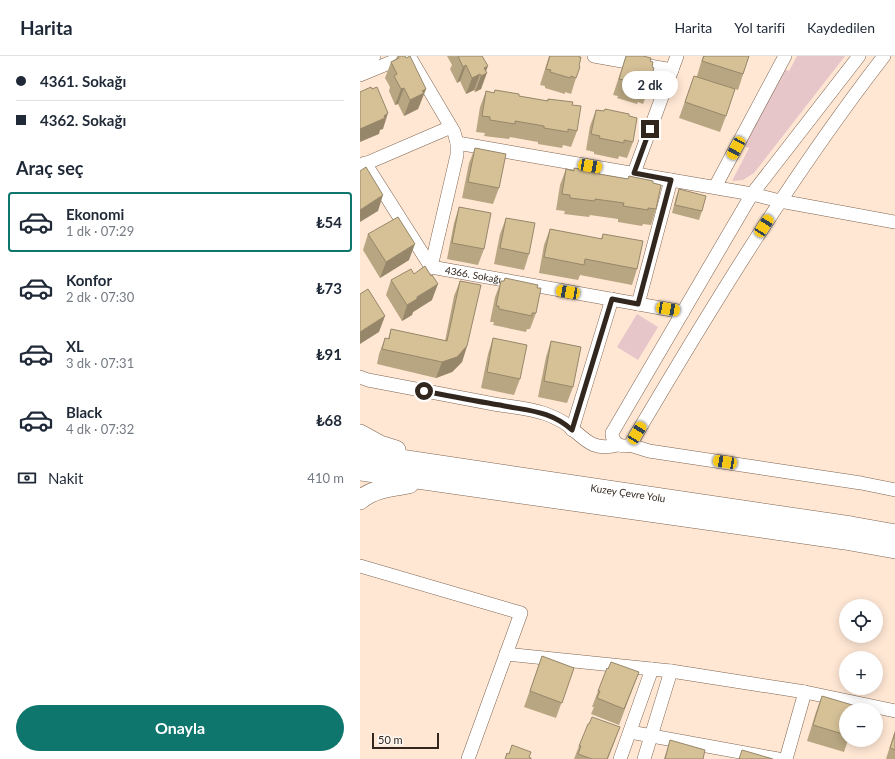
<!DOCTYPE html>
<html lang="tr">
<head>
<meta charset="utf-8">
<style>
	:root { --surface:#fff; --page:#f6f6f7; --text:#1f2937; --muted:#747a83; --line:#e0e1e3; --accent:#0f766e }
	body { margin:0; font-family:Lato,sans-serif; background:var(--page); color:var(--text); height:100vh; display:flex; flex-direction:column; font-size:15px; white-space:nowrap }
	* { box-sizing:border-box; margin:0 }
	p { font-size:13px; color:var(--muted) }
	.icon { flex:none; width:22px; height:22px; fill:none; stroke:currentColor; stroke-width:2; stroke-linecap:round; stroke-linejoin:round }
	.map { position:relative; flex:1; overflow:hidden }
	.panel { display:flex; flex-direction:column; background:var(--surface); width:360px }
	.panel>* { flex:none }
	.guide { display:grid; align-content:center; height:88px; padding:0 16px; background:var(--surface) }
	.buttons { position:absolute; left:479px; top:543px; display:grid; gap:8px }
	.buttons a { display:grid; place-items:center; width:44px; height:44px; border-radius:50%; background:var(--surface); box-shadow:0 2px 10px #0003; font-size:20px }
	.scale { position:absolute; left:12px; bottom:10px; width:67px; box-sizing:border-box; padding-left:4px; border:2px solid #32271f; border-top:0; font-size:11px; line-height:14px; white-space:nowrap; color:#32271f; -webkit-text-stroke:3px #fef8f3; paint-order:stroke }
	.end { position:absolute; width:18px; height:18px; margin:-9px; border:5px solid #32271f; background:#fff; box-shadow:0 0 0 2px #fff }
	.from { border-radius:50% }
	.bubble { position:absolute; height:28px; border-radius:14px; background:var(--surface); box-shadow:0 2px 10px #0003; font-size:13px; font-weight:700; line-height:28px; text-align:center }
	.car { position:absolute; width:12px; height:24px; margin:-12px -6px; border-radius:5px; box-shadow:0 0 3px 1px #0007; background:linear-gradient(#f5c518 24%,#345 0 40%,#f5c518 0 76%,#345 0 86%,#f5c518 0) }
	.guide b { display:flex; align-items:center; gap:14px; height:38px; font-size:15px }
	.guide b+b { border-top:1px solid var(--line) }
	.guide i { width:10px; height:10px; background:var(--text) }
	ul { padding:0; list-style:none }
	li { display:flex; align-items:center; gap:12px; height:60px; margin:0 8px 6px; padding:0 8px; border:2px solid transparent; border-radius:4px }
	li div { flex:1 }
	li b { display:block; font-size:15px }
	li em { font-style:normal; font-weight:700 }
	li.selected { border-color:var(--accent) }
	li>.icon { width:36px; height:36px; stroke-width:1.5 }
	h2 { padding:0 16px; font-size:18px; line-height:48px }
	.pay { display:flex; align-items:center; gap:10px; height:44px; padding:0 16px; font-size:15px }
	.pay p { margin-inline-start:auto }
	.primary-button { display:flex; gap:8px; margin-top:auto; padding:8px 16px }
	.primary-button a { flex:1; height:46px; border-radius:24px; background:var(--accent); color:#fff; font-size:16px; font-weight:700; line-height:46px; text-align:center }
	header { display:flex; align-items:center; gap:24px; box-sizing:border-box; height:56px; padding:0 20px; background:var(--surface); border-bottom:1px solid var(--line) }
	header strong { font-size:19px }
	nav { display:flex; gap:22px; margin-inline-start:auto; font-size:14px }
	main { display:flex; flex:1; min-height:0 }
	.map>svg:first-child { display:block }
	.green { fill:#e7c6ca }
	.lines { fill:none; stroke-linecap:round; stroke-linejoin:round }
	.minor-casing { stroke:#7e6450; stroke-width:14 }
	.highway-casing { stroke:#7e6450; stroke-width:20 }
	.minor { stroke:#fff; stroke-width:13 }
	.highway { stroke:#fff; stroke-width:19 }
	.wall { fill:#b8a682 }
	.shaded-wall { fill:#96876a }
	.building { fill:#d6c197; stroke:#96876a }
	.route { stroke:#32271f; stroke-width:5 }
	.labels { text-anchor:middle; stroke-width:3; stroke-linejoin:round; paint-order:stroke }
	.street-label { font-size:10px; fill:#32271f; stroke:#fef8f3 }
</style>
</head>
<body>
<header>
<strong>Harita</strong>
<nav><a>Harita</a><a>Yol tarifi</a><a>Kaydedilen</a></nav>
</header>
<main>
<section class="panel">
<div class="guide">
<b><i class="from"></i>4361. Sokağı</b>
<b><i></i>4362. Sokağı</b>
</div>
<h2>Araç seç</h2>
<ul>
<li class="selected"><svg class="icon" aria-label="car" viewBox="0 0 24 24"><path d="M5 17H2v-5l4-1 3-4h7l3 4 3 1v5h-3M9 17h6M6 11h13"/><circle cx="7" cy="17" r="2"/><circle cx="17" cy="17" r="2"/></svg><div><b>Ekonomi</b><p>1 dk · 07:29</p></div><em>₺54</em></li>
<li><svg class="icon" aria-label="car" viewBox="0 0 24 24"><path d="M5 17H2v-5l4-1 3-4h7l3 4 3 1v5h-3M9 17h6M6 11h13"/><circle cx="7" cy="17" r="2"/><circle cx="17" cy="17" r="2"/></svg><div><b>Konfor</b><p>2 dk · 07:30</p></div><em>₺73</em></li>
<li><svg class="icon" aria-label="car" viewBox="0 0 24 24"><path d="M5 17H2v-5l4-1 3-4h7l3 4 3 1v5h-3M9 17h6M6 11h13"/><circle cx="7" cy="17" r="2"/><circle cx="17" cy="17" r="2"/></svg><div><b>XL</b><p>3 dk · 07:31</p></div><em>₺91</em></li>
<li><svg class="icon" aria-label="car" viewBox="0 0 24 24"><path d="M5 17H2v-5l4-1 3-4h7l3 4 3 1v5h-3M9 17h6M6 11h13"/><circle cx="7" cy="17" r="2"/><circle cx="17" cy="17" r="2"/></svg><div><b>Black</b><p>4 dk · 07:32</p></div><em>₺68</em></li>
</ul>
<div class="pay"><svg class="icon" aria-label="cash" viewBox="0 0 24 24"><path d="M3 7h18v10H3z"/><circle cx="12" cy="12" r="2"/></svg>Nakit<p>410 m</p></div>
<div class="primary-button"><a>Onayla</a></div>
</section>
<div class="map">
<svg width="535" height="703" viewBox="0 0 535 703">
	<rect width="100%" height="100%" fill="#ffe7d4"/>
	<path class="green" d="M 437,0 L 485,0 L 394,117 L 383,124 L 372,125 L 389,92 L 382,89 L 422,12 L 429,15 Z
		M 277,258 L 298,271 L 278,304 L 257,291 Z"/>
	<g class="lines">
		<defs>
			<g id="minor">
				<path d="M 49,0 L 94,76 L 97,87 L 97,99 L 71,211"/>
				<path d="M 234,0 L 312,14"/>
				<path d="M 499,0 L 392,138 L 252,377 C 252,387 260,392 270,389 C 349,255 429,123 524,0"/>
				<path d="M 0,6 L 14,0"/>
				<path d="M 0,19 L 46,0"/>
				<path d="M 97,87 L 392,138 L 420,145 L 535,166"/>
				<path id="s1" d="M 5,107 L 71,211 L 323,256"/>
				<path d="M 0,110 L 91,71"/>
				<path d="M 274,117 L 317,0"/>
				<path d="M 355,131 L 425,0"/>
				<path d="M 278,248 L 311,124"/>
				<path d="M 0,321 L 8,324 C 50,332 92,340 134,348 C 151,351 169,352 186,358 C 194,361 203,365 210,371 C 227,385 233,395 258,389"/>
				<path d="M 212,374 L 252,243"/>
				<path d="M 270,389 L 289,395 L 501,427 L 535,434"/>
				<path d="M 0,510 L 161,557 L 108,703"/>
				<path d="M 146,598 L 311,615 L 445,636 L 535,655"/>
				<path d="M 270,676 L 418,703"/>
				<path d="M 260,703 L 292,613"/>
				<path d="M 284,703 L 311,615"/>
				<path d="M 426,703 L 445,636"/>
			</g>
			<g id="highway">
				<path d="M 0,378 L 20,389 L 36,394"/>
				<path id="s2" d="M 0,397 L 491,470 L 535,478"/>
				<path d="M 0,415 L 485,484 L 535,493"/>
				<path d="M 0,444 C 14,432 32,431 49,428"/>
			</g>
		</defs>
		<use href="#minor" class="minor-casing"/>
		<use href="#highway" class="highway-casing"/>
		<use href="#minor" class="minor"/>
		<use href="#highway" class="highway"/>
	</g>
	<path class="wall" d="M 37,0 L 66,33 L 58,53 L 44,60 L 38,48 L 35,49 L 29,35 L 30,31 L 25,22 L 31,6 L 36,3 Z
		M 87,0 L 122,0 L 126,15 L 121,33 L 115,36 L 114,34 L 106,38 L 100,25 L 97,27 L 90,13 L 92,9 Z
		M 189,0 L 219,0 L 219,10 L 216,22 L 211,38 L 205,36 L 205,38 L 185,32 L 185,30 L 180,29 Z
		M 266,0 L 290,5 L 292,11 L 291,21 L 289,32 L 283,48 L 278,46 L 277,48 L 257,42 L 258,40 L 253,39 Z
		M 343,0 L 389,0 L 378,34 L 366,30 L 366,60 L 360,76 L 319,62 L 334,20 L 337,20 Z
		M 135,34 L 159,40 L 187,45 L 188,43 L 212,49 L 217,75 L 211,91 L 203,89 L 202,92 L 178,88 L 178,86 L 150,81 L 149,83 L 124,80 L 125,77 L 116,76 L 120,51 L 126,35 L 134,37 Z
		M 245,53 L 269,60 L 273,86 L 267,102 L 259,100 L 258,103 L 234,98 L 234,96 L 226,94 L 230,70 L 236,54 L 244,55 Z
		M 115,92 L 139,132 L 133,148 L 102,142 L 109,107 Z
		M 214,112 L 239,118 L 268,123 L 269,120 L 293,127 L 296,153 L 291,169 L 283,168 L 282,170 L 258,166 L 258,163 L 230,159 L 229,161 L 204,158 L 205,155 L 196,154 L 200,129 L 206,113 L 214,115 Z
		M 319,133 L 342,155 L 339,164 L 312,157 L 316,141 Z
		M 99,151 L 124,193 L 118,209 L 87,203 L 94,167 Z
		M 146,162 L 169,198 L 164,214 L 134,208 L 140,178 Z
		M 190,173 L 241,183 L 243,178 L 277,213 L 272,229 L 220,219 L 218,224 L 179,217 L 184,189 Z
		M 8,178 L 49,204 L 20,222 L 3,194 Z
		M 145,222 L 177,232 L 176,257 L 170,273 L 167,273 L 166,276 L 133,269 L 134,266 L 130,266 L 135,241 L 141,225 L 144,225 Z
		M 31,224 L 72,244 L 53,256 L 52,259 L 42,265 L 26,239 Z
		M 100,225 L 107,290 L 102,306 L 92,316 L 76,322 L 17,308 L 19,298 L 25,282 L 28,283 L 31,273 L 85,285 L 94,240 Z
		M 133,282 L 160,323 L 154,339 L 121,332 L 128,298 Z
		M 191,285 L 213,331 L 207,347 L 178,341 L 186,301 Z
		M 182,600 L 214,612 L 196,662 L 164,651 Z
		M 279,616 L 259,669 L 231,658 L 234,651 L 232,651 L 238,635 Z
		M 462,640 L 486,654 L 486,684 L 488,684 L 484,696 L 447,685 L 456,656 Z
		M 229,668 L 260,671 L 248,703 L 214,703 L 219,690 Z
		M 535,674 L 535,703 L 526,703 Z
		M 310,684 L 343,703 L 304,703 Z"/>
	<path class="shaded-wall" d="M 106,9 L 100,25 L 97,27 L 103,11 Z
		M 128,10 L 125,18 L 127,17 L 121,33 L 115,36 L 124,12 Z
		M 120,18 L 114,34 L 106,38 L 112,22 Z
		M 44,32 L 38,48 L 35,49 L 41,33 Z
		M 66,33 L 58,53 L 44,60 L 50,44 L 62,35 Z
		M 28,57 L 23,73 L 20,74 L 19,78 L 0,86 L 0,73 Z
		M 23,139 L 18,155 L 0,166 L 0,154 Z
		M 55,188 L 49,204 L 20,222 L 26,206 Z
		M 78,228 L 72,244 L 53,256 L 52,259 L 42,265 L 47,249 L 57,241 Z
		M 25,260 L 19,276 L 0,288 L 0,276 Z
		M 107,290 L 102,306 L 92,316 L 76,322 L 82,306 Z"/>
	<path class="building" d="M 38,0 L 45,0 L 46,2 L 50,0 L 66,33 L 62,35 L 64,37 L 50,44 L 44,32 L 41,33 L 34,20 L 37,18 L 31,6 L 39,2 Z
		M 98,0 L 122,0 L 128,10 L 124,12 L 127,17 L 121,20 L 120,18 L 112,22 L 106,9 L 103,11 Z
		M 190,0 L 219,0 L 219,1 L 221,1 L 219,10 L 220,11 L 216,22 L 211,20 L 210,22 L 190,16 L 191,14 L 186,13 Z
		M 266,0 L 283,0 L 291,2 L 290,5 L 293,6 L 292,11 L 294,12 L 291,21 L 292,21 L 289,32 L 283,31 L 283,33 L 263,26 L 264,24 L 259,23 Z
		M 344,0 L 389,0 L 383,18 L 342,5 Z
		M 334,20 L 375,33 L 366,60 L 325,46 Z
		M 11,31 L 12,33 L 17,31 L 28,57 L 24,60 L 25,62 L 0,73 L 0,36 Z
		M 135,34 L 159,38 L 159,40 L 188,45 L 188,43 L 213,46 L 212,49 L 221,50 L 217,75 L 208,73 L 208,76 L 184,72 L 184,70 L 155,65 L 155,68 L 130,64 L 130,61 L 122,60 L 126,35 L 134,37 Z
		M 245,53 L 269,58 L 269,60 L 277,62 L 273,86 L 264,84 L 264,87 L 239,82 L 240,80 L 231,78 L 236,54 L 244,55 Z
		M 115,92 L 146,98 L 139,132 L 108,126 Z
		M 6,111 L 23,139 L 0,154 L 0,115 Z
		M 214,112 L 239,116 L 239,118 L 268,123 L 269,120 L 293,125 L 293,127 L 301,129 L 296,153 L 288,152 L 288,154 L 263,150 L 264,147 L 235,143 L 235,145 L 210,142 L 210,139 L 202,138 L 206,113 L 214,115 Z
		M 319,133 L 346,140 L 342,155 L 315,149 Z
		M 99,151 L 131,157 L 124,193 L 92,187 Z
		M 38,161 L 55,188 L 26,206 L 8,178 Z
		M 146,162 L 175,167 L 169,198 L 140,192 Z
		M 190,173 L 242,183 L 243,178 L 283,185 L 277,213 L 225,203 L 224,209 L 184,201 Z
		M 65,210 L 71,220 L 72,219 L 78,228 L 57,241 L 57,243 L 47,249 L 31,224 L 51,213 L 54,218 Z
		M 145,222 L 178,229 L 177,232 L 181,232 L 176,257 L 172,257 L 172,260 L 139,253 L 139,250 L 136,250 L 141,225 L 144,225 Z
		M 100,225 L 121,229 L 107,290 L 97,301 L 82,306 L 22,293 L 25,282 L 29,283 L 31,273 L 87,285 Z
		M 8,233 L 25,260 L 0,276 L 0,238 Z
		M 133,282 L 167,289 L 160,323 L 127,316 Z
		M 191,285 L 221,291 L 213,331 L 184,325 Z
		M 182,600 L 214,612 L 202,647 L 170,635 Z
		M 251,606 L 279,616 L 264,653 L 237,642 L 240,635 L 238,635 L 247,612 L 248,613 Z
		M 462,640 L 499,651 L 498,654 L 486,654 L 486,679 L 453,669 Z
		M 232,661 L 260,671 L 247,703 L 232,703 L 218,698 L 221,690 L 219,690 L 228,668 L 229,668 Z
		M 535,677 L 535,694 L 530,692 Z
		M 310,684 L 345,694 L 343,703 L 305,703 Z
		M 152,689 L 171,696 L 169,701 L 171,702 L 171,703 L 145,703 L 147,697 L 149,698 Z
		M 382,694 L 413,703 L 379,703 Z"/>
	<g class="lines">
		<path class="route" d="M 64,335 C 90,340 115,345 140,349 C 167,355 190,354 212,374 L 252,243 L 278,248 L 311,124 L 274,117 L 290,73"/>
	</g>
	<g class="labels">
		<g class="street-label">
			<text dy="4" stroke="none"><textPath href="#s1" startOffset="166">4366. Sokağı</textPath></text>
			<text dy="4" stroke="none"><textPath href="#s2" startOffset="271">Kuzey Çevre Yolu</textPath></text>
		</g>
	</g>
</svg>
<div class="buttons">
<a><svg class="icon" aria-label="locate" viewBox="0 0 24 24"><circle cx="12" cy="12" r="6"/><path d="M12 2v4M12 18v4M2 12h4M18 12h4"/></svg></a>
<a>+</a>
<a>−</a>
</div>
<div class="scale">50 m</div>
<i class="end from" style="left:64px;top:335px"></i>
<i class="end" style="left:290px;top:73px"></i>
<div class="bubble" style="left:262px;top:15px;width:56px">2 dk</div>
<i class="car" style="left:376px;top:92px;rotate:208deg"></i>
<i class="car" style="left:230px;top:110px;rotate:100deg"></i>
<i class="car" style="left:404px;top:170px;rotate:33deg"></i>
<i class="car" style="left:208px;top:236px;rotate:280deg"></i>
<i class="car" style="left:308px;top:253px;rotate:100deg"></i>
<i class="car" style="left:277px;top:377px;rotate:31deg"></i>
<i class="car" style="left:365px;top:406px;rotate:279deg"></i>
</div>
</main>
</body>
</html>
